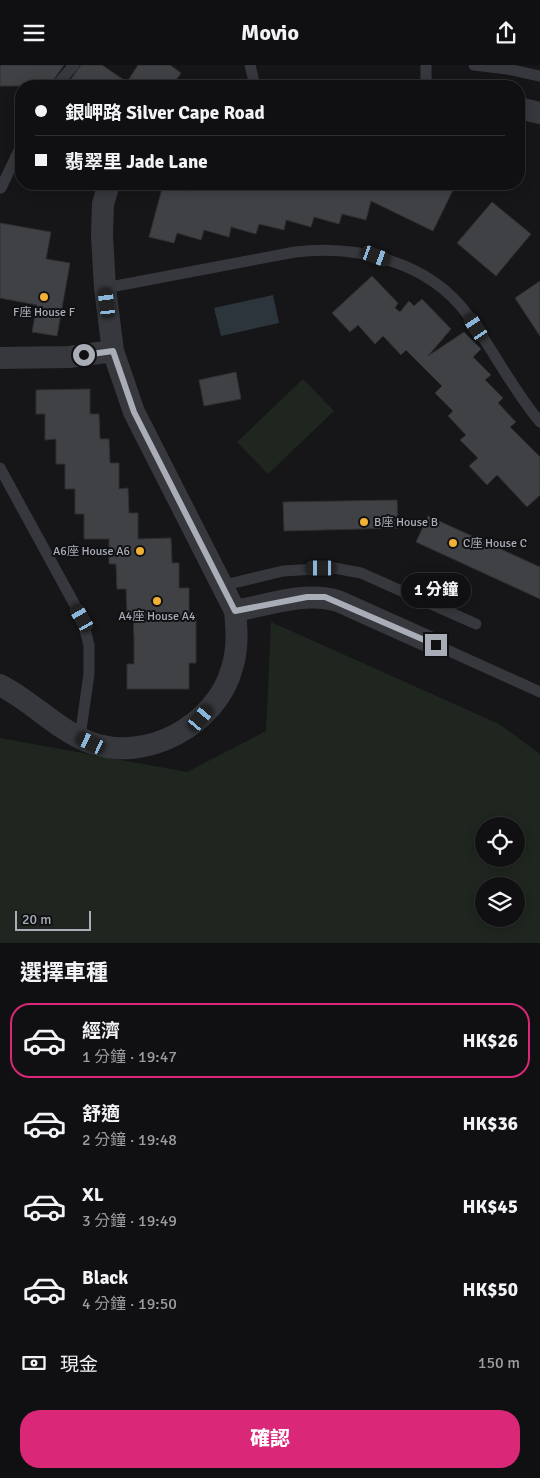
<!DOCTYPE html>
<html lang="zh-TW">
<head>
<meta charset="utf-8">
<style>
	:root { --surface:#101012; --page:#1e1e20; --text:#f1f3f6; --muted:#9c9d9f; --line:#303032; --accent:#db2777 }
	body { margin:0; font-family:Signika,"Noto Sans TC",sans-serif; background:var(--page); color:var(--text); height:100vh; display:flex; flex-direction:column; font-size:19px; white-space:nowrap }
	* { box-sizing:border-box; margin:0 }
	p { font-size:16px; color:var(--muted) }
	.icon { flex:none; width:28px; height:28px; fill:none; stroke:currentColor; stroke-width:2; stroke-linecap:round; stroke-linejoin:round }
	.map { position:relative; height:878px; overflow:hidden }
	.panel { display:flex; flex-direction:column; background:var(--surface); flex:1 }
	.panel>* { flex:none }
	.top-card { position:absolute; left:15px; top:15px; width:510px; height:110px; border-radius:20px; box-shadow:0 2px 12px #0003,0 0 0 1px var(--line); display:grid; align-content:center; height:110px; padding:0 20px; background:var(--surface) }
	.tools { position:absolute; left:475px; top:752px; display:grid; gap:10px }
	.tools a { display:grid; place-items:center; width:50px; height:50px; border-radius:50%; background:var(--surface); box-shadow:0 2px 12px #0003,0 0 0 1px var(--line); font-size:25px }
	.scale { position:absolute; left:15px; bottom:12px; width:76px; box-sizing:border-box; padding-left:5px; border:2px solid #a8adb8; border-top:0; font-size:14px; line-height:18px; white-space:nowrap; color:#a8adb8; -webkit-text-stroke:4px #111113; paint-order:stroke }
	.end { position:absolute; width:22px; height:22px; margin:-11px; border:6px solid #a8adb8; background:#111; box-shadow:0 0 0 2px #111 }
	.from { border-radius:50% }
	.bubble { position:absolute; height:35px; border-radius:18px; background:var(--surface); box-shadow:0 2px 12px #0003,0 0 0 1px var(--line); font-size:16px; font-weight:800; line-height:35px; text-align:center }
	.car { position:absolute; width:15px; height:30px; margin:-15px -8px; border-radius:6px; box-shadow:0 0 4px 1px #0007; background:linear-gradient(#222 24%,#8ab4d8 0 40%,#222 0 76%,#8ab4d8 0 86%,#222 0) }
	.top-card b { display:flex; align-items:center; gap:18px; height:48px; font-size:19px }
	.top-card b+b { border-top:1px solid var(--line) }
	.top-card i { width:12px; height:12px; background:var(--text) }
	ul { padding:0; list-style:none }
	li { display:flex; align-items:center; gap:15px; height:75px; margin:0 10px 8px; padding:0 10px; border:2px solid transparent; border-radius:20px }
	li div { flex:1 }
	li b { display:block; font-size:19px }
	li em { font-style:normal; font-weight:800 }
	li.active { border-color:var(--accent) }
	li>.icon { width:45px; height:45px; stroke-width:1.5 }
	h2 { padding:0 20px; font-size:22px; line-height:60px }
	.pay { display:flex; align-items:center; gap:12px; height:55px; padding:0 20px; font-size:19px }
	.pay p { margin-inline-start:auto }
	.primary-button { display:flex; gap:10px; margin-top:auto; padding:10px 20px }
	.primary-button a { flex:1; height:58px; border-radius:20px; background:var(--accent); color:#fff; font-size:20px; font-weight:800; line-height:58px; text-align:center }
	header { display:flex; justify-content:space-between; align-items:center; height:65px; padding:0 20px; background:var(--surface); font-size:22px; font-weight:800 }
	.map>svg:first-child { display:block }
	.green { fill:#1e261f; fill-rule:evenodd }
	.water { fill:#2c353c }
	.building { fill:#404145; stroke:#303034 }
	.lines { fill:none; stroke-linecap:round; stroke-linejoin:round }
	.lane { stroke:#37383d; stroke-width:11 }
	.street { stroke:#37383d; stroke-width:22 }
	.route { stroke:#a8adb8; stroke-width:6 }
	.poi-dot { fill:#f2b134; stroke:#111113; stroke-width:2 }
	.labels { text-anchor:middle; stroke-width:4; stroke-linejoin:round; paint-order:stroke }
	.poi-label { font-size:12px; fill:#a8adb8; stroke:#111113 }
</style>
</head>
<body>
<header><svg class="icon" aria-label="menu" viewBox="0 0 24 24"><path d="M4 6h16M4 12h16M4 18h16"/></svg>Movio<svg class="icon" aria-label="share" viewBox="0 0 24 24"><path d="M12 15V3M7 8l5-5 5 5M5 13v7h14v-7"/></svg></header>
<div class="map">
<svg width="540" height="878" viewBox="0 0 540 878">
	<rect width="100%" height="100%" fill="#161618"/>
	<path class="green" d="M 303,314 L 334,346 L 268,409 L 237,377 Z
		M 271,557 L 499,659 L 540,689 L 540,878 L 0,878 L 0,673 L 187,707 L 266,666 ZM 484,761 L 516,761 L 516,794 L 484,794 ZM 484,821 L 516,821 L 516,854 L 484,854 Z"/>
	<path class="water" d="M 273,230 L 279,258 L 221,271 L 214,243 Z"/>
	<path class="building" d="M 0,0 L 64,0 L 49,21 L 0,21 Z
		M 81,0 L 102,0 L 127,17 L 138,0 L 170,0 L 181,8 L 172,21 L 66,21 Z
		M 190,119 L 456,119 L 433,166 L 371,136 L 366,155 L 342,149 L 339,159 L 314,152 L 311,162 L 286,155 L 284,165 L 259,159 L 256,169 L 231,162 L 229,172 L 204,165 L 201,175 L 177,168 L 174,178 L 149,172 L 163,120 L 188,126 Z
		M 492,137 L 531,169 L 496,211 L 457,178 Z
		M 0,158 L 51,167 L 46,194 L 70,198 L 57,271 L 32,267 L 37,240 L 0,233 Z
		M 372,211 L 398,238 L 395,243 L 400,247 L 409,236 L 414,241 L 422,234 L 451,264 L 428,291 L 464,267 L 481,284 L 473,292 L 491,310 L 485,315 L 503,333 L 498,338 L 516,357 L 510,362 L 540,392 L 540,430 L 527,442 L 497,410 L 487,420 L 469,401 L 478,393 L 460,375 L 466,370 L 448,351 L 453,346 L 435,328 L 442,321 L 406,285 L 401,290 L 383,271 L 375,279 L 358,260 L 350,267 L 332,248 Z
		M 540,216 L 540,271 L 515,233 Z
		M 236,307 L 241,334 L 204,341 L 199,315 Z
		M 90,324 L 90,349 L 99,349 L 100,374 L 109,374 L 110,398 L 119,398 L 119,424 L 128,423 L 129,448 L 138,448 L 138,474 L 171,473 L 172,498 L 179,498 L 179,523 L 189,523 L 189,549 L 196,549 L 196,598 L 189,598 L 189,624 L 127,624 L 127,599 L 134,599 L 134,574 L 133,549 L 127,549 L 126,524 L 117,524 L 116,499 L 109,499 L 109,474 L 84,474 L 84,449 L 75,449 L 75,424 L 65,424 L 65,399 L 56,399 L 56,374 L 45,375 L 45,349 L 36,349 L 36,325 Z
		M 397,435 L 398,463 L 284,466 L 283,437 Z
		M 428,451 L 540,502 L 540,534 L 416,477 Z"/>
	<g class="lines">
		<path class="lane" d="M 250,0 L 255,21
			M 474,0 L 507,4 L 540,11
			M 56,21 L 74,0
			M 426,21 L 426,0
			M 1,123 L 21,81
			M 105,223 L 295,187 C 357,180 428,196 467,249 C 493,284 512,324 540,357
			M 0,403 L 82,553 L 89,580 L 89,609 L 80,672
			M 221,521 L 283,506 L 334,503 L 361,508 L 476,559
			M 436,580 L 540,627"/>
		<path class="street" d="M 519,43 L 540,48
			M 0,293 L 69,292 L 113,286
			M 235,546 C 268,540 305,526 338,536 L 436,580
			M 0,620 C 32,636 56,664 89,677 C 145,699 217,660 232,603 C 238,584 237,566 235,546 L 134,347 L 113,286 L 105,223 L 102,170 L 103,139 L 109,119"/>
	</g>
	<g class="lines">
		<path class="route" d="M 84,290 L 113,286 L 134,347 L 235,546 L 307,532 L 325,532 L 436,580"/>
	</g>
	<g class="poi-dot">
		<circle cx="44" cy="232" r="5"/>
		<circle cx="364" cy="457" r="5"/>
		<circle cx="453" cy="478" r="5"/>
		<circle cx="140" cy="486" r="5"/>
		<circle cx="157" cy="536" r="5"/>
	</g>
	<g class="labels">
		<g class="poi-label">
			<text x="44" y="251">F座 House F</text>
			<text x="374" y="461" text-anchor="start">B座 House B</text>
			<text x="463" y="482" text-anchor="start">C座 House C</text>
			<text x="130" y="490" text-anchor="end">A6座 House A6</text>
			<text x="157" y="555">A4座 House A4</text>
		</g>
	</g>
</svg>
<div class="tools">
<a><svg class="icon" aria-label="locate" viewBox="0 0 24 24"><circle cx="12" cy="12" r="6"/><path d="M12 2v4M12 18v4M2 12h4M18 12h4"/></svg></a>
<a><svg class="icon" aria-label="layers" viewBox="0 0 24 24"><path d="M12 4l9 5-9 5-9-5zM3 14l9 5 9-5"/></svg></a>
</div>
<div class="scale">20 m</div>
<i class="end from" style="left:84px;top:290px"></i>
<i class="end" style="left:436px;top:580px"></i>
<div class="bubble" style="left:401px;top:508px;width:70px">1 分鐘</div>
<i class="car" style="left:376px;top:191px;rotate:110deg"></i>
<i class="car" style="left:107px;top:238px;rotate:353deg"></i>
<i class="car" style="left:476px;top:262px;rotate:327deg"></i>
<i class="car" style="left:321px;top:503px;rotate:270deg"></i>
<i class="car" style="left:82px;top:553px;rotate:330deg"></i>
<i class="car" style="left:201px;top:653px;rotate:40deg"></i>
<i class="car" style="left:91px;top:678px;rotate:296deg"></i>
<div class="top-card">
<b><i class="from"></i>銀岬路 Silver Cape Road</b>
<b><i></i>翡翠里 Jade Lane</b>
</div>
</div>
<section class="panel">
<h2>選擇車種</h2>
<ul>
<li class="active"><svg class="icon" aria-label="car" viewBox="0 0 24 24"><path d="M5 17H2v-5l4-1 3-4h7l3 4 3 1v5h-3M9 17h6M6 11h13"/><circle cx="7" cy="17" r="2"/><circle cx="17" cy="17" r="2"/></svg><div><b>經濟</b><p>1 分鐘 · 19:47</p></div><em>HK$26</em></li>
<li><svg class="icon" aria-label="car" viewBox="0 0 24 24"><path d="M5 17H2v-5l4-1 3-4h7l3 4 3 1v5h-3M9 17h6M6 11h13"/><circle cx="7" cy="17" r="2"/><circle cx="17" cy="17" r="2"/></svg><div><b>舒適</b><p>2 分鐘 · 19:48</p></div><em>HK$36</em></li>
<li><svg class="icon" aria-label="car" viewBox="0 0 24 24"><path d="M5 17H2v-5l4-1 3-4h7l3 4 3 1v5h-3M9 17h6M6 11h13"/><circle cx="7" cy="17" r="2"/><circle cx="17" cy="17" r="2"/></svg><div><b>XL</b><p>3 分鐘 · 19:49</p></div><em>HK$45</em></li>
<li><svg class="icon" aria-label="car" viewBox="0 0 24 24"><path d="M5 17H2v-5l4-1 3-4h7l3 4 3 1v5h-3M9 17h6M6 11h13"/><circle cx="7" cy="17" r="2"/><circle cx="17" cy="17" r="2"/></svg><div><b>Black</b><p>4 分鐘 · 19:50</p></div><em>HK$50</em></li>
</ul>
<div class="pay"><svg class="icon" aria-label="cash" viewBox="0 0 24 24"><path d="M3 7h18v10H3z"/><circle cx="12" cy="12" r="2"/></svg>現金<p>150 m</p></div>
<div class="primary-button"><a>確認</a></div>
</section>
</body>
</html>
